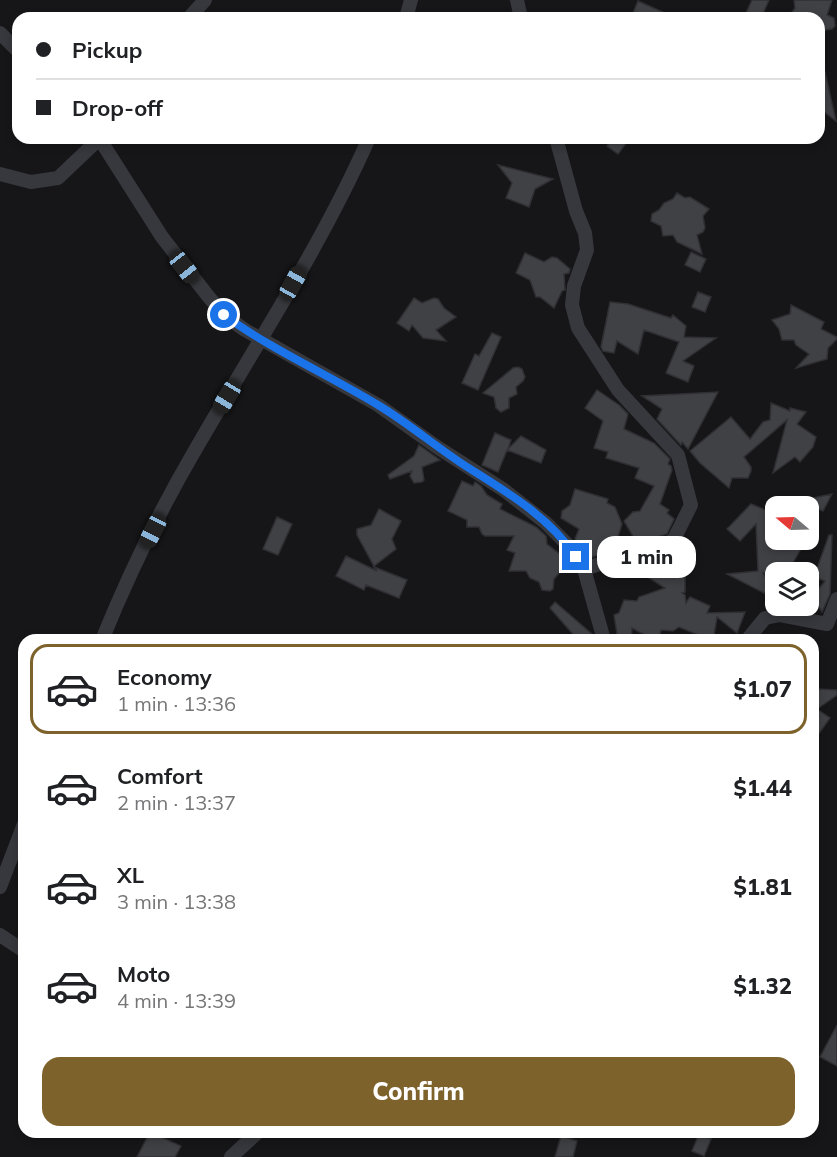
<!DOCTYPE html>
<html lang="en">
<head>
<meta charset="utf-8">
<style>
	:root { --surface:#fff; --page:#f2f2f2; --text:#202124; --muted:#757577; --line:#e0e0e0; --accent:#7e622b }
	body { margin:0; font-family:Mulish,sans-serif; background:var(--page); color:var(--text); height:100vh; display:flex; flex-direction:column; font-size:22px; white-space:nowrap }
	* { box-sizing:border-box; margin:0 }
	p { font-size:20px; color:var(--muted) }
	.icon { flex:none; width:33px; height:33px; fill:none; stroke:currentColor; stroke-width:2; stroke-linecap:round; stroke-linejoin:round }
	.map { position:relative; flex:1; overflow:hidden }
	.details { position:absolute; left:18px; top:634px; width:801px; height:504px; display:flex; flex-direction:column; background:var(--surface); border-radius:18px; box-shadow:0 3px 9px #0003 }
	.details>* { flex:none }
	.guide { position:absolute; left:12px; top:12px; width:813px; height:132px; border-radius:18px; box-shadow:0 3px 9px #0003; display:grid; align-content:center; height:132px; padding:0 24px; background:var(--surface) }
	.needle { width:39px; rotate:289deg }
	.tools { position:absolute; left:765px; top:496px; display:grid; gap:12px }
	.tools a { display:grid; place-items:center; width:54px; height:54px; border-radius:12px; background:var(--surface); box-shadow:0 3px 9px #0003; font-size:30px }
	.end { position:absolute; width:27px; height:27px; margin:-14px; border:8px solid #1a73e8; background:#fff; box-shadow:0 0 0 3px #fff }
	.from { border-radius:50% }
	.bubble { position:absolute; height:42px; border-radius:18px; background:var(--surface); box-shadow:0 3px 9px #0003; font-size:20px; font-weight:800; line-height:42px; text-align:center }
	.car { position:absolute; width:18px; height:36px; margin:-18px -9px; border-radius:8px; box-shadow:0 0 4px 2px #0007; background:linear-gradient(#222 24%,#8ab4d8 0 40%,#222 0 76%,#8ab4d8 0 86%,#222 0) }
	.guide b { display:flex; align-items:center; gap:21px; height:57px; font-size:22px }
	.guide b+b { border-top:2px solid var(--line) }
	.guide i { width:15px; height:15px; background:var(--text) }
	ul { padding:10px 0 0; list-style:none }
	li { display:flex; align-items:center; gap:18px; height:90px; margin:0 12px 9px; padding:0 12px; border:3px solid transparent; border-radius:18px }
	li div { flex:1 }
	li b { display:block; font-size:22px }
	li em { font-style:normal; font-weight:800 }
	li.selected { border-color:var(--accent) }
	li>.icon { width:54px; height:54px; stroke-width:1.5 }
	.action { display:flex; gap:12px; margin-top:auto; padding:12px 24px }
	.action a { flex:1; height:69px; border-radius:18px; background:var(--accent); color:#fff; font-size:24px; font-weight:800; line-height:69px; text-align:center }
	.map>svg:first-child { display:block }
	.building { fill:#404145; stroke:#303034; stroke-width:1.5 }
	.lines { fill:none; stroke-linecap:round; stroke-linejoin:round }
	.street { stroke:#37383d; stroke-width:14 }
	.route { stroke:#1a73e8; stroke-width:8 }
</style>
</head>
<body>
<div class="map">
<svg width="837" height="1157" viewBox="0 0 837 1157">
	<rect width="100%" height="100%" fill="#161618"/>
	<path class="building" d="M 752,0 L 769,0 L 761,18 L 746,13 Z
		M 794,0 L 832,0 L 827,15 L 834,18 L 835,26 L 832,29 L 819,31 L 819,18 L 788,18 L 795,8 Z
		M 638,1 L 676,18 L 631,18 Z
		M 825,72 L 836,121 L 819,108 L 819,73 Z
		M 613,138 L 630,138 L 618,154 L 607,146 Z
		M 498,165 L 553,179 L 535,189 L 529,207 L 506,198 L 512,183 Z
		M 677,193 L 685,198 L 690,197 L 709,209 L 703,216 L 705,228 L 703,232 L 697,235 L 702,254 L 677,242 L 673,235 L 663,236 L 661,226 L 651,221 L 652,214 L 659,210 L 664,203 L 673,199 Z
		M 691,252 L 706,259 L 700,272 L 685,265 Z
		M 525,253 L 544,262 L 552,257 L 557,258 L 570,269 L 569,273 L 564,274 L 565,290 L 562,291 L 554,308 L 540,297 L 536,297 L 530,280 L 516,273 Z
		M 698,292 L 711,297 L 705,312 L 692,307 Z
		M 414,298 L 422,303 L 434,298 L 438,299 L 444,308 L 456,317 L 436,330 L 446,341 L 423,338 L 412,325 L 409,331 L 397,323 Z
		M 610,302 L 628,304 L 671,318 L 673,315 L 686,326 L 684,337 L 716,338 L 683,361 L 694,366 L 688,382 L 666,373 L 679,342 L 644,330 L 638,354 L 617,341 L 614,353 L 603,351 L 601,347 Z
		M 791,305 L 824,322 L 821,329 L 837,337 L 837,339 L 828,348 L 827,359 L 796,368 L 809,354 L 796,345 L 794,340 L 782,340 L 779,329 L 772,320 L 790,314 Z
		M 492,333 L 501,337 L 478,390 L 462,383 L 475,354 L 479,356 Z
		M 518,367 L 522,369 L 525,377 L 523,381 L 516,387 L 517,394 L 509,398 L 509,408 L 501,412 L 496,408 L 494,397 L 483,393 L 513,368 Z
		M 597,390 L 619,405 L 628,414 L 624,429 L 654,443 L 670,459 L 668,464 L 671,466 L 672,470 L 660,504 L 669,510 L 667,513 L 674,519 L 667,534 L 637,543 L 624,521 L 633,512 L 640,511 L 654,486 L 635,478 L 639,468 L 606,458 L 608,452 L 594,448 L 603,421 L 585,408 Z
		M 718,392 L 688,449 L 682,442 L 681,445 L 657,419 L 662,409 L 642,396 Z
		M 771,403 L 790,411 L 790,408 L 806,412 L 797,424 L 816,437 L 813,447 L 800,462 L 795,457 L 773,473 L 787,420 L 744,457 L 751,467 L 751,471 L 748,478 L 732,478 L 729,488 L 700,463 L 690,451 L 731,417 L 750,439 L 763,422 L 770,420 Z
		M 495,433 L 511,440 L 508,449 L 521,436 L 546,450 L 541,463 L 507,450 L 498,472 L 482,465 Z
		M 419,445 L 440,460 L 422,467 L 424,480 L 422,482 L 414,483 L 410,476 L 412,471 L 390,479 L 388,475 L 414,456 Z
		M 462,481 L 473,486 L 475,482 L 481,486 L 487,495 L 502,504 L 500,509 L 536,527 L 546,536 L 547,544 L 561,555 L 564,567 L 554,579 L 553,589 L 550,591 L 542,590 L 539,582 L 530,578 L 526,571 L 509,571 L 515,553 L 507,550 L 514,536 L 485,536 L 482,534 L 479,527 L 467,527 L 467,520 L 448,511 Z
		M 575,489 L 608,499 L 607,503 L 615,507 L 622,524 L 614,549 L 610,551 L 589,558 L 585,550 L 582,549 L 575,539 L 579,529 L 561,518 L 562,511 L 570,505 Z
		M 832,494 L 823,511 L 798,501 Z
		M 751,504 L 768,511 L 776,522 L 775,540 L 806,540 L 787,573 L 763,573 L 776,595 L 776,599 L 727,574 L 758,571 L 756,524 L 740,541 L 727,529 Z
		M 379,509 L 401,521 L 392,539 L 396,549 L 374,566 L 357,535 L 357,529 L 371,525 Z
		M 277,517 L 292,524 L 278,555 L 263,549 Z
		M 829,535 L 832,535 L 830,594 L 822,612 L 813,596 L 825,581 L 814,577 Z
		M 674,550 L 683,554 L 685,557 L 685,592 L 682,593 L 685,595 L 686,603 L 690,597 L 710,606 L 707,613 L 745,612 L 737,633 L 717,617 L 714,635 L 708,639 L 679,627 L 673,631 L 661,630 L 659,640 L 654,640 L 632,628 L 631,640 L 618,640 L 614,615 L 619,613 L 624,600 L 637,601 L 639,597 L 665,588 L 635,569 L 649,558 Z
		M 346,556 L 377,571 L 374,567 L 407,580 L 399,598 L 366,585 L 364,590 L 336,576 Z
		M 555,602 L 593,635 L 595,640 L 578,640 L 550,608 Z
		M 818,689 L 837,690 L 837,695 L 817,709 L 830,718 L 813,742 L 813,694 Z
		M 837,1025 L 837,1066 L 820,1057 Z
		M 150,1132 L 181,1146 L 175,1157 L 137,1157 Z
		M 699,1134 L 711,1139 L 704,1156 L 692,1151 Z
		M 561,1136 L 577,1141 L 573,1157 L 555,1157 Z"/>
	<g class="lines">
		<path class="street" d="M 517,0 L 521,18
			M 189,18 L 205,0
			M 406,18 L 411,0
			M 0,33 L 18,51
			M 99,138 L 162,237 L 208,296 L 224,315 L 245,330 L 378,405 L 437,447 L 504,490 L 546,523 L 568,545 L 584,569 L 604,640
			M 556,138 L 576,211 L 585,233 L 587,250 L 574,286 L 572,305 L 578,328 L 618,390 L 678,455 L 691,505 L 673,541 L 584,569
			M 0,174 L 31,182 L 58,178 L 100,138
			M 102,640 C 128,576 159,512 194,452 C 253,349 321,247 369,138
			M 747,640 L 765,618 L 780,615 L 827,624 L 837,599
			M 0,887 L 24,824
			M 0,935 L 24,951
			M 231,1157 L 258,1132"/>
	</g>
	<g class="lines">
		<path class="route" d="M 224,315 C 272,350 327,374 378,405 C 408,423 435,446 464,465 C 504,490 550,517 576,557"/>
	</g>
</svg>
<div class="tools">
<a><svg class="needle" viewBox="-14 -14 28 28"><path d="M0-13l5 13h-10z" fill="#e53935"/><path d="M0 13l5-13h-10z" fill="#757577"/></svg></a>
<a><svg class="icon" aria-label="layers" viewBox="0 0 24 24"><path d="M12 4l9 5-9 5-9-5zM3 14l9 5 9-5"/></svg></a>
</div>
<i class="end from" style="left:224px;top:315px"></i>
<i class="end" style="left:576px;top:557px"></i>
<div class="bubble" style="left:597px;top:536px;width:99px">1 min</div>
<i class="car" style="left:184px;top:267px;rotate:142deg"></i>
<i class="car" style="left:293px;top:283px;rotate:29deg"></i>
<i class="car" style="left:227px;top:397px;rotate:211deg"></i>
<i class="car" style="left:153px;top:531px;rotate:207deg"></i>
<div class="guide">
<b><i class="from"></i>Pickup</b>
<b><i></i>Drop-off</b>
</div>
<section class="details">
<ul>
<li class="selected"><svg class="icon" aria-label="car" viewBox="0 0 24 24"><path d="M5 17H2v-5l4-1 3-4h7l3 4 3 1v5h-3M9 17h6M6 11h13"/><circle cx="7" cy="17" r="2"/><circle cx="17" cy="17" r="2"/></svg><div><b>Economy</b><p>1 min · 13:36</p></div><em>$1.07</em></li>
<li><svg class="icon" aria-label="car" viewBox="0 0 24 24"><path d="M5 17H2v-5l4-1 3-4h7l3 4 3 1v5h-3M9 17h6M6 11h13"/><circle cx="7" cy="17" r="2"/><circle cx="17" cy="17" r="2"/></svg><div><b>Comfort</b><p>2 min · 13:37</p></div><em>$1.44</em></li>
<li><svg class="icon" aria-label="car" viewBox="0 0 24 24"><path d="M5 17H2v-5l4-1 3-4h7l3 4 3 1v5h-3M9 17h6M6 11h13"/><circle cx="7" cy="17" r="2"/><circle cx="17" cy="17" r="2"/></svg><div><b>XL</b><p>3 min · 13:38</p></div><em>$1.81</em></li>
<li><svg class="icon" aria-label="car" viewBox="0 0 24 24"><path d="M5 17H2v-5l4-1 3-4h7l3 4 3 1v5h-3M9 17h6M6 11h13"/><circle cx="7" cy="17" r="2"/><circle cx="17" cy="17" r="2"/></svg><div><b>Moto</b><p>4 min · 13:39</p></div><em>$1.32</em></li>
</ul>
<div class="action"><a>Confirm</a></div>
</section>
</div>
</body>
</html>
